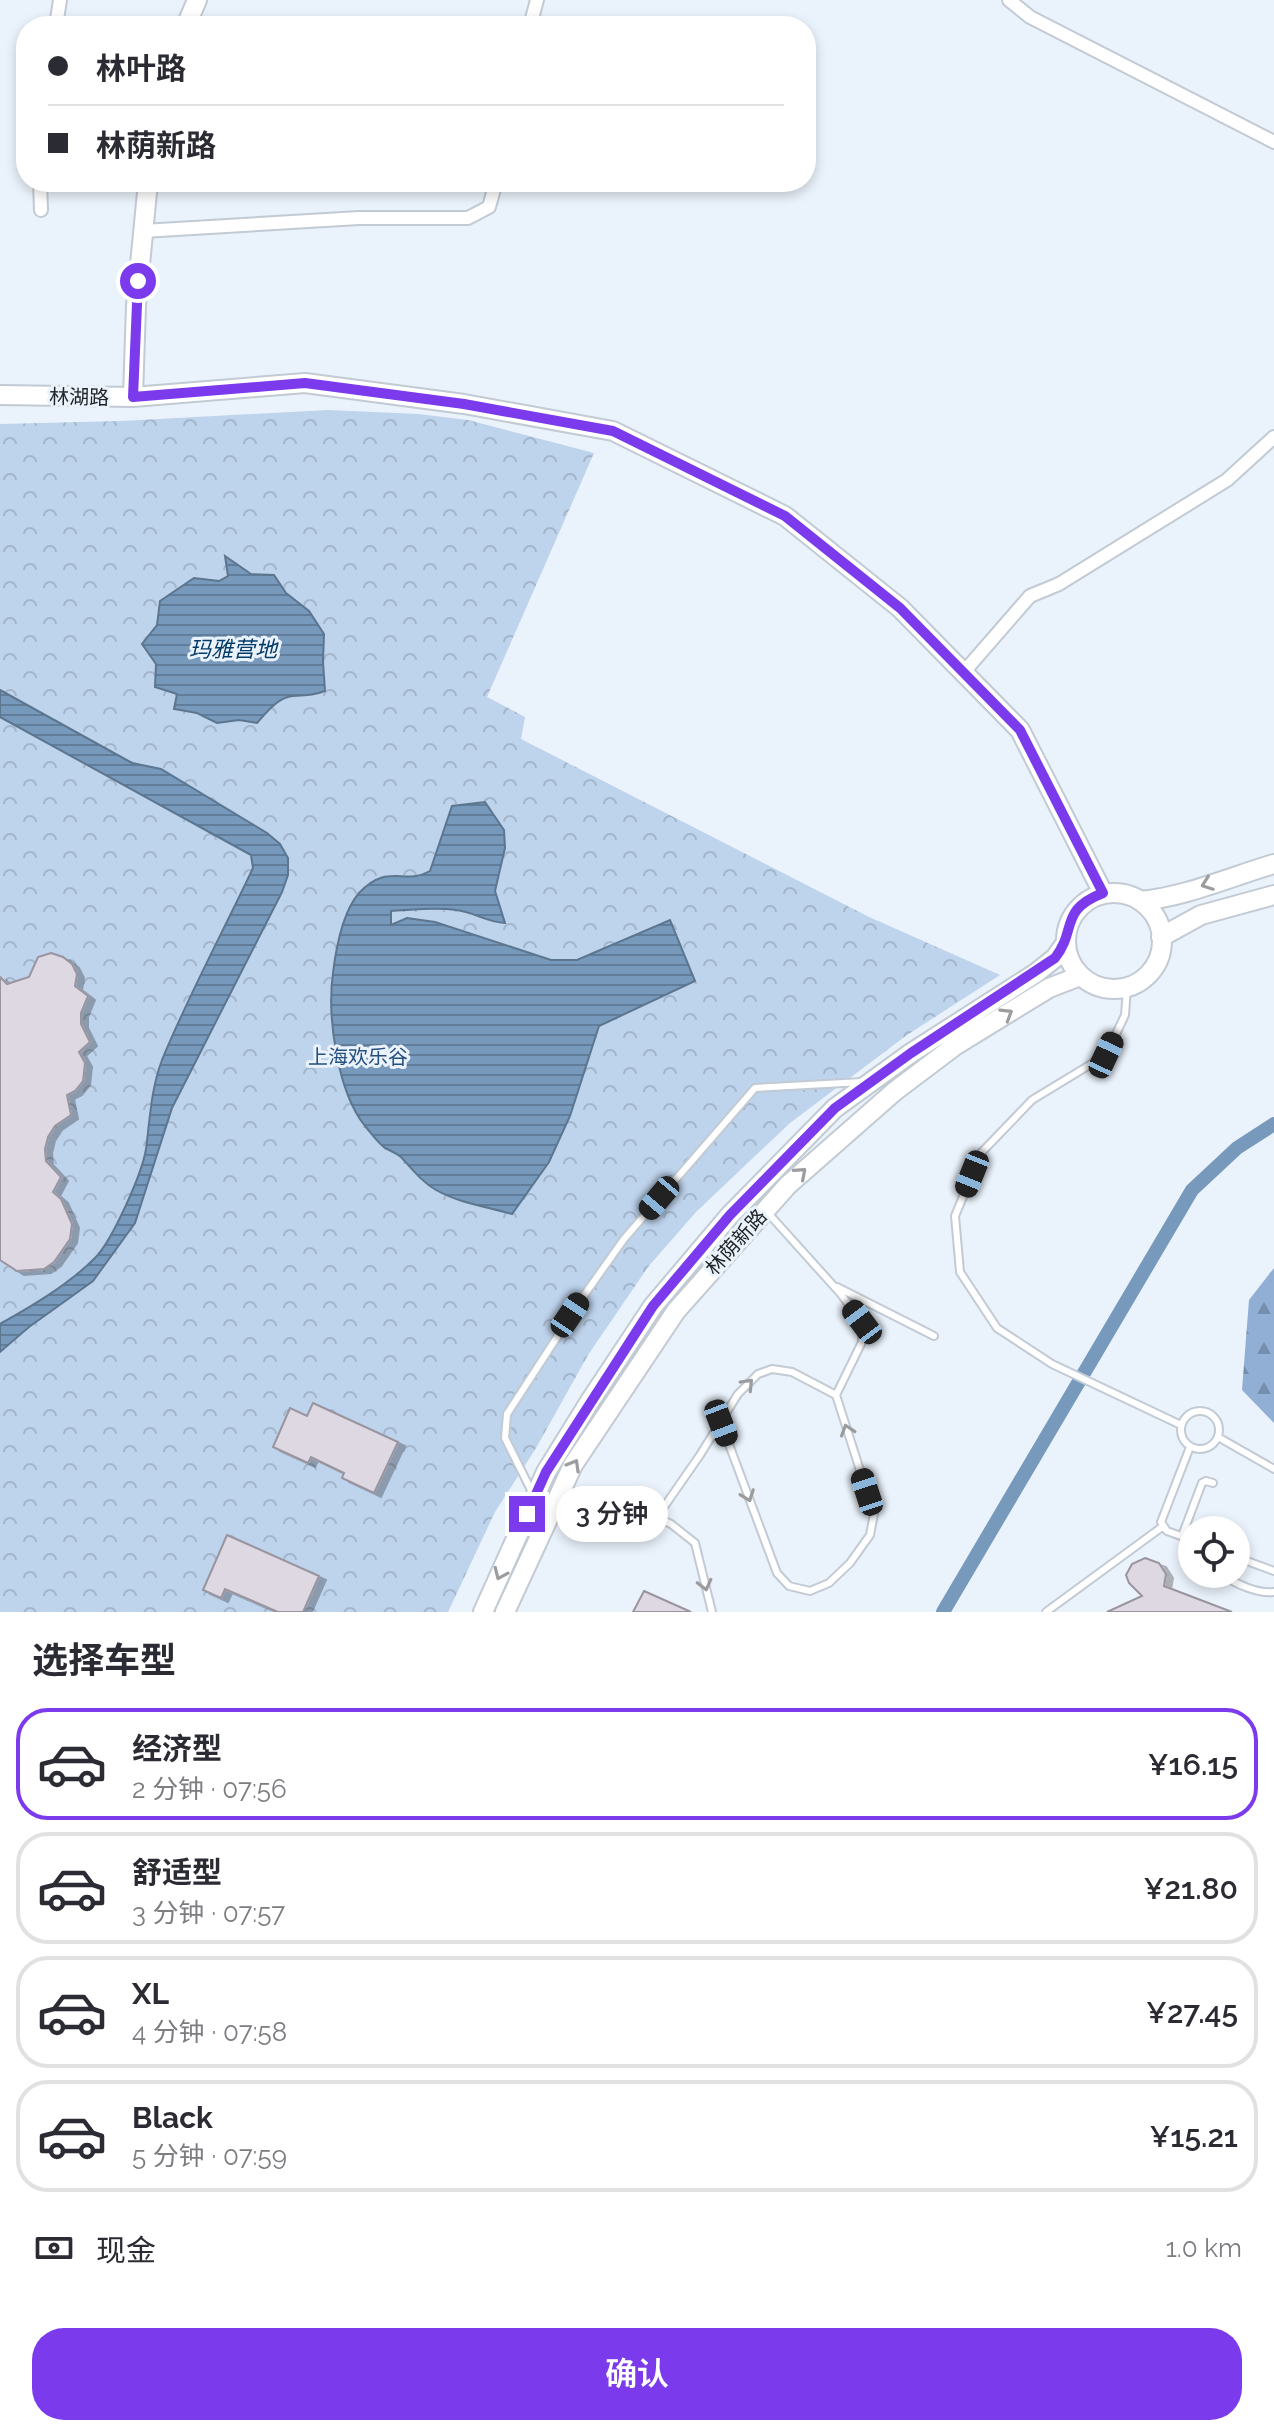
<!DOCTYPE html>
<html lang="zh">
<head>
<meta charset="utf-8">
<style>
	:root { --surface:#fff; --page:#f7f7f7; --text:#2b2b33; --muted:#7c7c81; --line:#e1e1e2; --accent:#7c3aed }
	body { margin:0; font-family:Raleway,"Noto Sans SC",sans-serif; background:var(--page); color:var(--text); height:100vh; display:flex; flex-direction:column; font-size:30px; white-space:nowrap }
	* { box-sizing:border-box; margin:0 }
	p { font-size:26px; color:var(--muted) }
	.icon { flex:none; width:44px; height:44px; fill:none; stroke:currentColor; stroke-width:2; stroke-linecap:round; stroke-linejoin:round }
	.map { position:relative; height:1612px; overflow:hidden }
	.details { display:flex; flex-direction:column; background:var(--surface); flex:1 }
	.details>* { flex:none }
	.guide { position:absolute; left:16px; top:16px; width:800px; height:176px; border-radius:32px; box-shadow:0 4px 12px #0003; display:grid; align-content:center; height:176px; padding:0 32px; background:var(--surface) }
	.fabs { position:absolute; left:1178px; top:1516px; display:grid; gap:16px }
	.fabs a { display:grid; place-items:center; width:72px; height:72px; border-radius:50%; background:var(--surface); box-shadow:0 4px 12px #0003; font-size:40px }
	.end { position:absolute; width:36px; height:36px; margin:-18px; border:10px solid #7c3aed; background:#fff; box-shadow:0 0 0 4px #fff }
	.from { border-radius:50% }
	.bubble { position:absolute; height:56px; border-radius:28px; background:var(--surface); box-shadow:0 4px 12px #0003; font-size:26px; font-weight:600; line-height:56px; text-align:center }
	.car { position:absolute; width:24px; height:48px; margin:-24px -12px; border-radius:10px; box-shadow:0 0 6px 2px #0007; background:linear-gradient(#222 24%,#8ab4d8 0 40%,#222 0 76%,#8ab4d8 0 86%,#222 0) }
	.guide b { display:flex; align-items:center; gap:28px; height:76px; font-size:30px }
	.guide b+b { border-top:2px solid var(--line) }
	.guide i { width:20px; height:20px; background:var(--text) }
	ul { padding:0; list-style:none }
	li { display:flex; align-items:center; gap:24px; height:112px; margin:0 16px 12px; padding:0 16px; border:4px solid var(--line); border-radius:32px }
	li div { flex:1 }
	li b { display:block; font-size:30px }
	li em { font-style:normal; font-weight:600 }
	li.selected { border-color:var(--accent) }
	li>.icon { width:72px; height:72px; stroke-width:1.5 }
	h2 { padding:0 32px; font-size:36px; line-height:96px }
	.pay { display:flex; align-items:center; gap:20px; height:88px; padding:0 32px; font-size:30px }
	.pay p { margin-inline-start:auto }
	.action { display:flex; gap:16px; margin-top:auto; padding:16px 32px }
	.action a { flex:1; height:92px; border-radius:32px; background:var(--accent); color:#fff; font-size:32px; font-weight:600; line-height:92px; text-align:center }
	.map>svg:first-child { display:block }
	.forest { fill:url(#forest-firs) }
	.park { fill:url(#park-crowns) }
	.water { fill:url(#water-rules); stroke:#5d768f; stroke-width:2 }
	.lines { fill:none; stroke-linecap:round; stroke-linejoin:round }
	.canal { stroke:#7799bc; stroke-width:14 }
	.building { fill:#ddd8e2; stroke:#99949e; stroke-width:2; filter:url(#shadow) }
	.lane-casing { stroke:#c2cad3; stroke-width:10 }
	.street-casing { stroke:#c2cad3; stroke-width:16 }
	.secondary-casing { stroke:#c2cad3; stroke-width:22 }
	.lane { stroke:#fff; stroke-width:6 }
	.street { stroke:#fff; stroke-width:12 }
	.secondary { stroke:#fff; stroke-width:18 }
	.oneway { stroke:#9b9c9e }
	.route { stroke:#7c3aed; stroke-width:10 }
	.labels { text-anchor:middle; stroke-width:6; stroke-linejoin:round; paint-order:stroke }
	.street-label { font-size:20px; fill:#212427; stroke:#eaf2fb }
	.park-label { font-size:20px; fill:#254f7f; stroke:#eaf2fb }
	.water-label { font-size:22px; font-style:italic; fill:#033c69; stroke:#eaf2fb }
</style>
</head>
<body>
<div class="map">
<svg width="1274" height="1612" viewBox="0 0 1274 1612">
	<defs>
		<pattern id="forest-firs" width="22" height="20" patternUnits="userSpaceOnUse" patternTransform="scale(2)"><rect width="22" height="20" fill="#91afd5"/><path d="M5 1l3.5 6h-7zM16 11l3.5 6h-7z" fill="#768ead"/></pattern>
		<pattern id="park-crowns" width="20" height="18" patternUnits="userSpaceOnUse" patternTransform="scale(2)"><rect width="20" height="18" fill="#bed3ec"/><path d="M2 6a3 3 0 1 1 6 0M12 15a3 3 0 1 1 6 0" fill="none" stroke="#a3b5ca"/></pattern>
		<pattern id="water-rules" width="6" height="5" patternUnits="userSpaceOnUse" patternTransform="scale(2)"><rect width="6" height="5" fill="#7799bc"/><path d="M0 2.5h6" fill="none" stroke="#617d99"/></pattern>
		<filter id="shadow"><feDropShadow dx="7" dy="4" stdDeviation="0" flood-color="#0004"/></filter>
	</defs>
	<rect width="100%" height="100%" fill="#eaf2fb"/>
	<path class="forest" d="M 1274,1268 L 1274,1423 L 1242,1390 L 1249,1300 Z"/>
	<path class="park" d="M 328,410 L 418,414 L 468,420 L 594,453 L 487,697 L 525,717 L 521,739 L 869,917 L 1000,975 L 907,1035 L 790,1123 L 696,1212 L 648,1267 L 588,1355 L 536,1448 L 495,1512 L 448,1612 L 0,1612 L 0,424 L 122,421 Z"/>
	<path class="water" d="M 225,556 L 251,574 L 274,575 L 286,593 L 309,611 L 324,634 L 323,662 L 325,691 C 311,696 307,695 293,696 C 278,697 266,713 257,723 L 239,720 L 217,723 L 197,713 L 174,709 L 177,694 L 155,687 L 156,664 L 142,644 L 157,625 L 160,601 L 194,578 L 219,581 L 228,576 Z
		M 0,690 L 132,763 L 161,769 L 267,833 L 280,844 L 288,858 L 288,875 L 282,892 L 172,1108 L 135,1223 L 93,1281 L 29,1327 L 0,1352 L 0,1324 C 32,1306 68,1285 95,1258 C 112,1241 142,1174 146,1149 C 150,1119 151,1089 162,1060 C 189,994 223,932 253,868 L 251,855 L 0,717 Z
		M 485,802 L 504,830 L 505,848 L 495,891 L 505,923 C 486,922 474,912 456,910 C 434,907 412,910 391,911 L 391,925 L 407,918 L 435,922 L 551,960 L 577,960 L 670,920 L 695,981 L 599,1026 L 570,1116 L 549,1162 L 512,1214 C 487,1207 459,1203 436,1190 C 422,1182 412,1169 401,1157 C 396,1153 391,1151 385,1148 C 377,1142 371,1133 365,1126 C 337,1091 327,1016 333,973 C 336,948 342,913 359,893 C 389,862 403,886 430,871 L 452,806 Z"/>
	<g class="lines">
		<path class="canal" d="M 943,1612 L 1192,1190 L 1237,1148 L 1274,1124"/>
	</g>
	<path class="building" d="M 51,953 L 63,957 L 72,964 L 77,974 L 75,986 L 88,996 L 81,1013 L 81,1024 L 90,1042 L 79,1052 L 85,1063 L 83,1081 L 75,1091 L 67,1095 L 71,1115 L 55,1126 L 48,1137 L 45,1149 L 46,1161 L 61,1177 L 53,1192 L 61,1199 L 72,1224 L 70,1239 L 54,1262 L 44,1269 L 17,1271 L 0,1260 L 0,977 L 7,984 L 29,977 L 38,957 Z
		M 313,1403 L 398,1442 L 374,1493 L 342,1478 L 344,1473 L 311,1457 L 308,1463 L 273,1447 L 290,1408 L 307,1416 Z
		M 227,1535 L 319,1576 L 303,1612 L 278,1612 L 225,1589 L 221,1598 L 203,1590 Z
		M 1145,1558 L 1159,1563 L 1166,1574 L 1164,1586 L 1232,1612 L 1107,1612 L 1142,1596 L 1129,1583 L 1126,1575 L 1132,1564 Z
		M 644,1591 L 691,1612 L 633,1612 Z"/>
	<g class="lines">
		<defs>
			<path id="lane" d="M 1127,987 L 1125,1015 L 1106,1055 L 1032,1100 L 981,1153 L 955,1216 L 960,1272 L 997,1328 L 1052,1364 L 1181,1425
				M 837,1287 L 934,1336
				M1181 1430a19 19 0 1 1 38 0a19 19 0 1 1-38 0Z
				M 721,1423 L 777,1573 L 789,1586 L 810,1591 L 829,1583 L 850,1563 L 870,1535 L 874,1514 L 836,1395
				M 1218,1437 L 1274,1469
				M 1190,1447 L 1161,1522 L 1167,1531 L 1192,1540
				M 564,1492 L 624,1502 L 671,1524 L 695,1543 L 712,1612
				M 533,1494 L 505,1438 L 507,1414 L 585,1294 L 624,1239 L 755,1088 L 862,1082
				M 657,1517 L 700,1455 L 738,1394 L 758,1374 L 772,1369 L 792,1372 L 836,1395 L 862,1342 L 862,1322 L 840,1293 L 768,1213
				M 1182,1536 L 1202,1483 L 1206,1481 L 1213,1483
				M 1236,1557 L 1274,1571
				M 1222,1574 C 1235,1584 1258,1594 1274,1592
				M 1046,1612 L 1162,1527"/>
			<path id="street" d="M 1009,0 L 1030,17 L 1274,142
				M 56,26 L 60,0
				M 530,26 L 537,0
				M 40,182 L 41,210
				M 143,231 L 359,218 L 468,218 L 489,207 L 496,182
				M 963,673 L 1030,596 L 1059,584 L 1227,480 L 1274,437"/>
			<path id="secondary" d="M 186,26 L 197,0
				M 0,395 L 133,397 L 305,383 L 464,404 L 613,431 L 785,516 L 900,608 L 1020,730 L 1103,893
				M 133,397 L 136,306 L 148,182
				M1066 941a48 48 0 1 1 96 0a48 48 0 1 1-96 0Z
				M 1140,901 C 1185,897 1230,877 1274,864
				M 1161,937 L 1201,915 L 1274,895
				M 483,1612 L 546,1472 L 590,1401 L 653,1306 L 730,1215 L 835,1108 L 911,1053 L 1036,973 L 1055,958 L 1065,944
				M 505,1612 L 573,1465 L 676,1311 L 788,1185 L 895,1091 L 956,1045 L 1049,988 L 1080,976"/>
		</defs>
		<use href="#lane" class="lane-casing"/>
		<use href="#street" class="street-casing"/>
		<use href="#secondary" class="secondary-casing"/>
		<use href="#lane" class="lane"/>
		<use href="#street" class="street"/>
		<use href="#secondary" class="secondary"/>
	</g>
	<defs><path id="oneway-chevron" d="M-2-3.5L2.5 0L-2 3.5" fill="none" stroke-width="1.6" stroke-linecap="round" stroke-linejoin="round" transform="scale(2)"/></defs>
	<g class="oneway">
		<use href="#oneway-chevron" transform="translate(1207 884) rotate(160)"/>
		<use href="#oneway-chevron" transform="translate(1007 1014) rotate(-32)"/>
		<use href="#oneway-chevron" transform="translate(801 1173) rotate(-41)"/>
		<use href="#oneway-chevron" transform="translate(748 1384) rotate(-46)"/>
		<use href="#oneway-chevron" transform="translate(847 1430) rotate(-108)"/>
		<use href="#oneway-chevron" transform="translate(574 1465) rotate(-60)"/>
		<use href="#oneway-chevron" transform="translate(748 1496) rotate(70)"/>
		<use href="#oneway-chevron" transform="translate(500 1574) rotate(114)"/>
		<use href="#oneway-chevron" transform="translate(705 1585) rotate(76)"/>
	</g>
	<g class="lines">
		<path class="route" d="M 138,281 L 133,397 L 305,383 L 464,404 L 613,431 L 785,516 L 900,608 L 1020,730 L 1103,893 C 1059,910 1077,930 1055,958 L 911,1053 L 835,1108 L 730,1215 L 653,1306 L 546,1472 L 527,1514"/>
	</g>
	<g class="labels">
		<g class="street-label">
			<text transform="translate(79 397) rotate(1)" y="7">林湖路</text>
			<text transform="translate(736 1242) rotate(-48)" y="7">林荫新路</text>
		</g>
		<g class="park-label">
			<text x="358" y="1064">上海欢乐谷</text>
		</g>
		<g class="water-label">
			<text x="233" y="657">玛雅营地</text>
		</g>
	</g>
</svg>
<div class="fabs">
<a><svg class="icon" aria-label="locate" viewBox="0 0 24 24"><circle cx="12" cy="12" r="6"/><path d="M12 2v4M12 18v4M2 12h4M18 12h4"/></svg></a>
</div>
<i class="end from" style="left:138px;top:281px"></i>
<i class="end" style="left:527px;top:1514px"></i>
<div class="bubble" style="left:556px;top:1486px;width:112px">3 分钟</div>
<i class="car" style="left:1106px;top:1055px;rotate:25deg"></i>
<i class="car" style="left:972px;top:1174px;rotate:202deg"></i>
<i class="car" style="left:659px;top:1198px;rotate:220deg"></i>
<i class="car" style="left:570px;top:1315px;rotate:34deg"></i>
<i class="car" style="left:862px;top:1322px;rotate:323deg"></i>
<i class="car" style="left:721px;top:1423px;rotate:159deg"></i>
<i class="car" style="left:867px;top:1492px;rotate:342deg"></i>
<div class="guide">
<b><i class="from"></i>林叶路</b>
<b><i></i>林荫新路</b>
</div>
</div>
<section class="details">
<h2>选择车型</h2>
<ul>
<li class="selected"><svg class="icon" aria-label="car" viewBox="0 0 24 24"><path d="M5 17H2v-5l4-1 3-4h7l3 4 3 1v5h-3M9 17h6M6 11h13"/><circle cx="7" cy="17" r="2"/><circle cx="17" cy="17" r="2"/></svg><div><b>经济型</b><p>2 分钟 · 07:56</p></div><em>¥16.15</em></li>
<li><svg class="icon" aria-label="car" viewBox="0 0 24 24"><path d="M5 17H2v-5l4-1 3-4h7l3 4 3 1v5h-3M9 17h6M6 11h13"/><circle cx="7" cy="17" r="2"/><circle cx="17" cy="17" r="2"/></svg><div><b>舒适型</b><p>3 分钟 · 07:57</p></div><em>¥21.80</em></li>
<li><svg class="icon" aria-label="car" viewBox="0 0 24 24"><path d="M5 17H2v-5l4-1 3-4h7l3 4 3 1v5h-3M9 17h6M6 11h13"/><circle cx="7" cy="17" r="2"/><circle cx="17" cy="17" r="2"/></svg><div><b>XL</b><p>4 分钟 · 07:58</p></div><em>¥27.45</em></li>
<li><svg class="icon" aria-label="car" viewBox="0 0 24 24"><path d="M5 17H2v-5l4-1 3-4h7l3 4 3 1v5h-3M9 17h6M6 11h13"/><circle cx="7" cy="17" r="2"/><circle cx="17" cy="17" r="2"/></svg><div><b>Black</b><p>5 分钟 · 07:59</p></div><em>¥15.21</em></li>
</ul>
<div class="pay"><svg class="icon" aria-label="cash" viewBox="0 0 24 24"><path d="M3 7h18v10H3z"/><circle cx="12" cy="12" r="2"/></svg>现金<p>1.0 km</p></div>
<div class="action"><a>确认</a></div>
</section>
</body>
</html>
